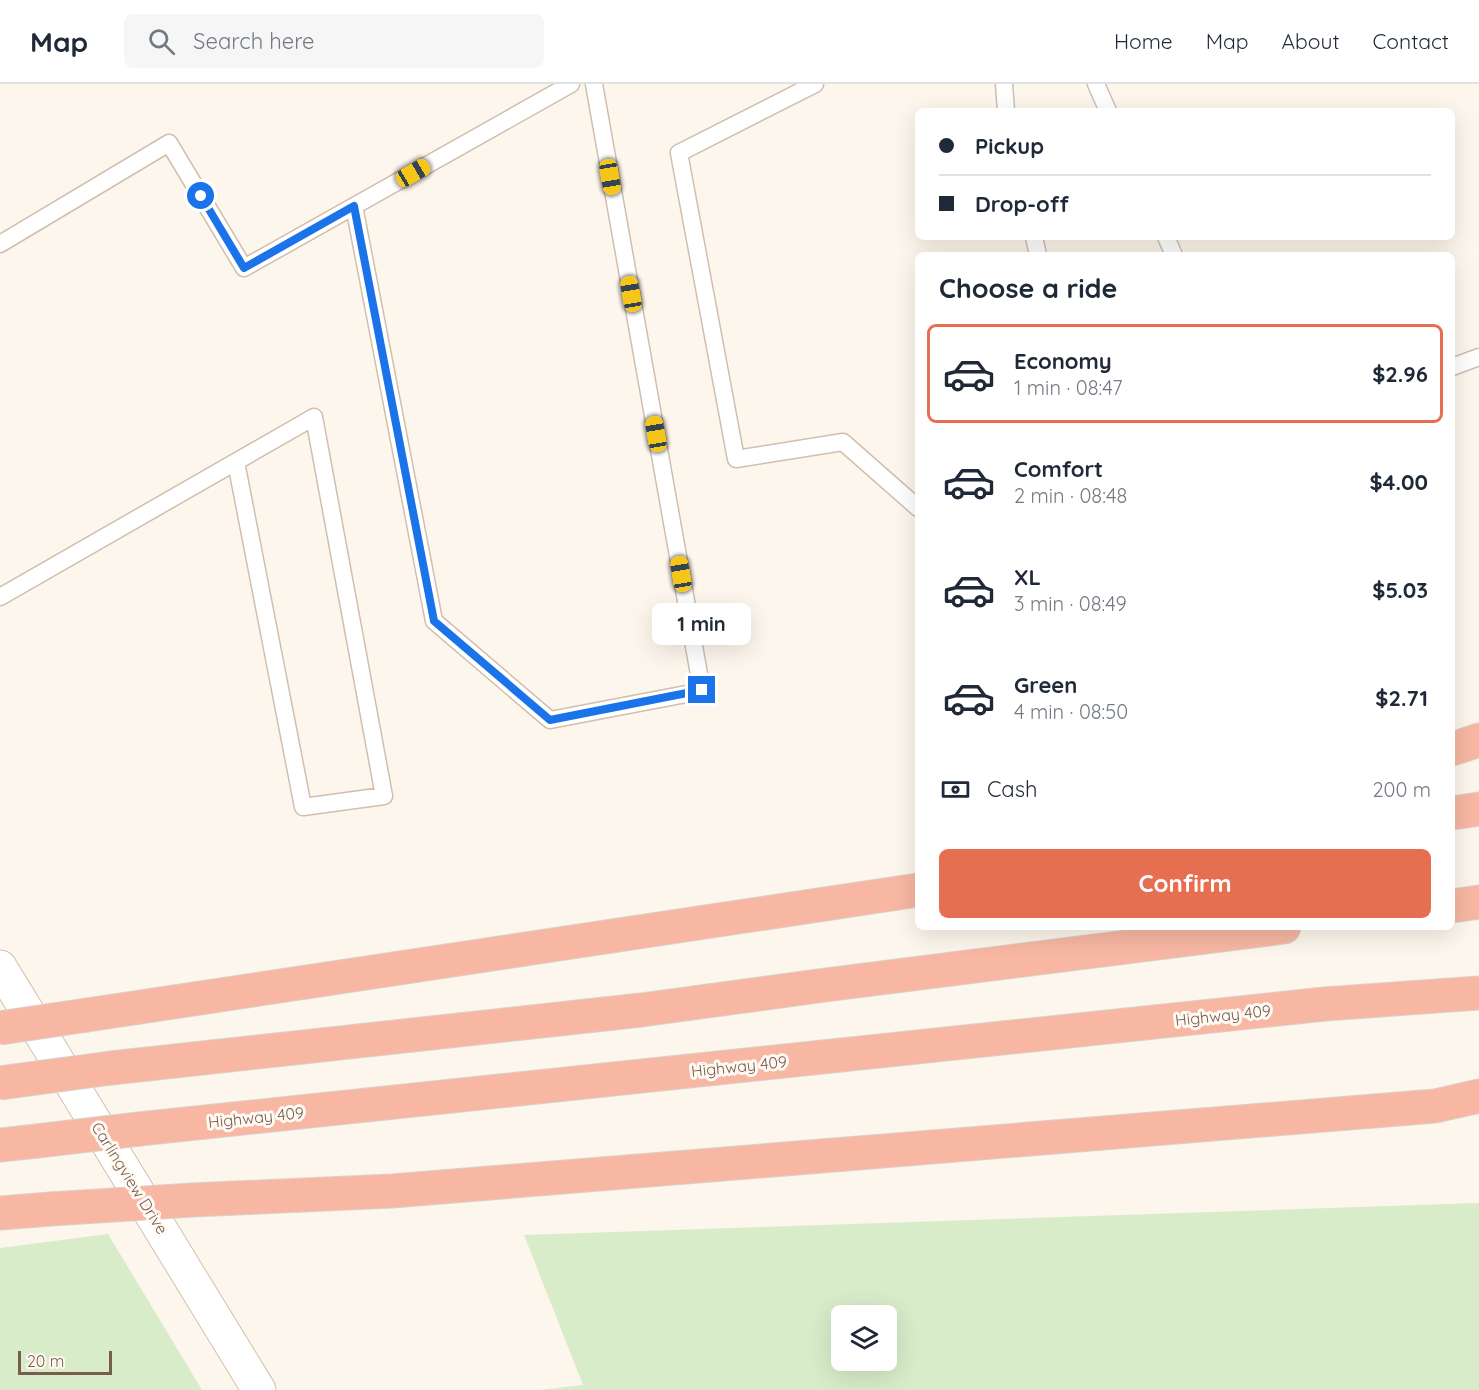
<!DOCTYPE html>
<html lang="en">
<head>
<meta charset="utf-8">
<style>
	:root { --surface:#fff; --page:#f6f6f7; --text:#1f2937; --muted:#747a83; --line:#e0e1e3; --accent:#e76f51 }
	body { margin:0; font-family:Quicksand,sans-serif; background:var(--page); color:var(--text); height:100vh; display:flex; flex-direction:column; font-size:22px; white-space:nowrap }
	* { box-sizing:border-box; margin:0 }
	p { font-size:20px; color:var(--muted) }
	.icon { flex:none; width:33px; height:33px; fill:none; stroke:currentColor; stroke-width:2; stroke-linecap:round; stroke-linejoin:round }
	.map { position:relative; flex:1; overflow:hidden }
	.sheet { position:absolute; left:915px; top:168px; width:540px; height:678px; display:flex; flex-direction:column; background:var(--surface); border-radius:9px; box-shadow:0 6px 24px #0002 }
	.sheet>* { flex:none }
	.hud { position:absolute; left:915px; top:24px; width:540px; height:132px; border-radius:9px; box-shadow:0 6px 24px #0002; display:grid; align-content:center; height:132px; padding:0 24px; background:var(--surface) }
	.fabs { position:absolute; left:831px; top:1221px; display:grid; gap:12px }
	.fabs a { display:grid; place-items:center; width:66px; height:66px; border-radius:9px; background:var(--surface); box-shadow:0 6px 24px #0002; font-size:30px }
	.scale { position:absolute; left:18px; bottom:15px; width:94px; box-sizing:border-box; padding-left:6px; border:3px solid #7a5c4d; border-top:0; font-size:16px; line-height:21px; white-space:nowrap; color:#7a5c4d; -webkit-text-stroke:4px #fffaf3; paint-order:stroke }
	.end { position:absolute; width:27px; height:27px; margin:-14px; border:8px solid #1a73e8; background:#fff; box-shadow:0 0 0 3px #fff }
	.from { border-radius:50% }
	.bubble { position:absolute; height:42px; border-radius:9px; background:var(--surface); box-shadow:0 6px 24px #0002; font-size:20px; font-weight:800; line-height:42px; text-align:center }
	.car { position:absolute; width:18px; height:36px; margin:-18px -9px; border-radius:8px; box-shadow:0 0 4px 2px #0007; background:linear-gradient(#f5c518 24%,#345 0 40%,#f5c518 0 76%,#345 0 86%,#f5c518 0) }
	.hud b { display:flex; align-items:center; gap:21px; height:57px; font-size:22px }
	.hud b+b { border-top:2px solid var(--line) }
	.hud i { width:15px; height:15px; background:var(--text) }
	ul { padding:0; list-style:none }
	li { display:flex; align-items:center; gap:18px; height:99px; margin:0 12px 9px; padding:0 12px; border:3px solid transparent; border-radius:9px }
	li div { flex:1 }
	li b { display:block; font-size:22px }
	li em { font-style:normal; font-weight:800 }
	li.current { border-color:var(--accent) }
	li>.icon { width:54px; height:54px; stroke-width:1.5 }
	h2 { padding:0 24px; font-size:27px; line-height:72px }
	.pay { display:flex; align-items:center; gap:15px; height:66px; padding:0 24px; font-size:22px }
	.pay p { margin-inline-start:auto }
	.cta { display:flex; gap:12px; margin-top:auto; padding:12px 24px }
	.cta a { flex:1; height:69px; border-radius:9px; background:var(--accent); color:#fff; font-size:24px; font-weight:800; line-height:69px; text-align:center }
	header { display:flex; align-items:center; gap:36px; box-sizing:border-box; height:84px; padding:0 30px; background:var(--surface); border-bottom:2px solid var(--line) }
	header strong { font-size:28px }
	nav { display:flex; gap:33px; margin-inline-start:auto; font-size:21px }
	.search { width:420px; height:54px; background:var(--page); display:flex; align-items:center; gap:15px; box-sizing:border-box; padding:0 21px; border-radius:9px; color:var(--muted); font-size:22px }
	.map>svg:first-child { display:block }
	.green { fill:#d8ecc9; fill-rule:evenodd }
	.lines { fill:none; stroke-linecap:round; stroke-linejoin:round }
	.lane-casing { stroke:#d1beb0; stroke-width:19 }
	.secondary-casing { stroke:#d6c0b0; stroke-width:35 }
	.highway-casing { stroke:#dad1cd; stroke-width:35 }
	.lane { stroke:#fff; stroke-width:16 }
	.secondary { stroke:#fff; stroke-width:33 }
	.highway { stroke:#f7b7a3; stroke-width:33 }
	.highway-bridge-casing { stroke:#dad1cd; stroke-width:35; stroke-linecap:butt }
	.highway-bridge { stroke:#f7b7a3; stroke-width:33 }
	.route { stroke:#1a73e8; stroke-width:8 }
	.labels { text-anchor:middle; stroke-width:6; stroke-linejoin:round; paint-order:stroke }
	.street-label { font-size:16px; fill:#7a5c4d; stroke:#fffaf3 }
</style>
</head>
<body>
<header>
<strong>Map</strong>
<div class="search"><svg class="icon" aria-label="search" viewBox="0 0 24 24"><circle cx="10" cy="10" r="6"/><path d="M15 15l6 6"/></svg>Search here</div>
<nav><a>Home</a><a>Map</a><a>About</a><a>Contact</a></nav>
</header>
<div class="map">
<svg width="1479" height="1306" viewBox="0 0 1479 1306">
	<rect width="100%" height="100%" fill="#fdf6ec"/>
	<path class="green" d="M 1479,1119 L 1479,1306 L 539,1306 L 583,1301 L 524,1151 ZM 842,1232 L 886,1232 L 886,1276 L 842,1276 Z
		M 108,1150 L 202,1306 L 0,1306 L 0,1164 Z"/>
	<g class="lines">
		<defs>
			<path id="lane" d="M 815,0 L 679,69 L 736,375 L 843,358 L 918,424
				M 1004,0 L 1006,27
				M 1096,0 L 1108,27
				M 354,122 L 434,537 L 550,636 L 702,607 L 594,0
				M 1034,153 L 1038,171
				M 1166,153 L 1174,171
				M 0,160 L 169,59 L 244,184 L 571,0
				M 1452,283 L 1479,273
				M 0,513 L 314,333 L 384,712 L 303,723 L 236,378"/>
			<path id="secondary" d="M 0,883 L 259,1306"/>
			<path id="highway" d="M 1452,665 L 1479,656
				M 1452,729 L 1479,725
				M 1452,822 L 1479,818
				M 87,931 L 918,806
				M 111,984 L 641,926 L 825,901 L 1284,843
				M 139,1045 L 1325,920 L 1479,909
				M 0,1061 L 37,1057
				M 192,1116 L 392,1107 L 1435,1022 L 1479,1012
				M 0,1129 L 51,1125"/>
		</defs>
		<use href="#lane" class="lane-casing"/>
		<use href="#secondary" class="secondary-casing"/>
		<use href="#highway" class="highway-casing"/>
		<use href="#lane" class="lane"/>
		<use href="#secondary" class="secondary"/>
		<use href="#highway" class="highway"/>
		<defs>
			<path id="highway-bridge" d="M 0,944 L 87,931
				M 0,999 L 111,984
				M 37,1057 L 139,1045
				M 51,1125 L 192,1116"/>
		</defs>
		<use href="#highway-bridge" class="highway-bridge-casing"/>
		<use href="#highway-bridge" class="highway-bridge"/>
	</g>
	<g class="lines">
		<path class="route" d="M 201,112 L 244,184 L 354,122 L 434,537 L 550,636 L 702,606"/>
	</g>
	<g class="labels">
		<g class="street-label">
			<text transform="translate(1223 931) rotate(-6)" y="6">Highway 409</text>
			<text transform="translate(739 982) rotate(-6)" y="6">Highway 409</text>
			<text transform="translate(256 1033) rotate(-6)" y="6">Highway 409</text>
			<text transform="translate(130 1094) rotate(58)" y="6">Carlingview Drive</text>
		</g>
	</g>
</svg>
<div class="fabs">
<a><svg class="icon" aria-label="layers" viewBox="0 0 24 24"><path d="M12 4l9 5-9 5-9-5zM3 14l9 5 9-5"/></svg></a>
</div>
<div class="scale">20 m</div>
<i class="end from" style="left:201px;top:112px"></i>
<i class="end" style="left:702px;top:606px"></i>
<div class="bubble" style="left:652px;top:519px;width:99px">1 min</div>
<i class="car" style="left:413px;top:89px;rotate:60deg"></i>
<i class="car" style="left:610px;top:93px;rotate:170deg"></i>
<i class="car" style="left:631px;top:210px;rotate:350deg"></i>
<i class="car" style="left:656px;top:350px;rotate:350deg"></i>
<i class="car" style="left:681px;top:490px;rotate:350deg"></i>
<div class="hud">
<b><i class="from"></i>Pickup</b>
<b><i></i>Drop-off</b>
</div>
<section class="sheet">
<h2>Choose a ride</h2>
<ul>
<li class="current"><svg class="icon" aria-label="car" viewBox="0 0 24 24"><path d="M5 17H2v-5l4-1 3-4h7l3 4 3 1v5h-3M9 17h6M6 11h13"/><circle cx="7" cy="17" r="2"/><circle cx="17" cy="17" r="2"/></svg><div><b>Economy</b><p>1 min · 08:47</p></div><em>$2.96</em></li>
<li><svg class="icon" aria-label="car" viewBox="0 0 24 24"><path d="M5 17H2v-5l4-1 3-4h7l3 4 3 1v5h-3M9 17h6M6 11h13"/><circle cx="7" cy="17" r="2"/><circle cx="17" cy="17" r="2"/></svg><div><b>Comfort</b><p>2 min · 08:48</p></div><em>$4.00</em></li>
<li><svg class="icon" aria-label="car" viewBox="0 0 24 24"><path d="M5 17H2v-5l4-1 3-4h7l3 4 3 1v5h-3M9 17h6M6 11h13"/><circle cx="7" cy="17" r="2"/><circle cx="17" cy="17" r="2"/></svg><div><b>XL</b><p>3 min · 08:49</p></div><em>$5.03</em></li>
<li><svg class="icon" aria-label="car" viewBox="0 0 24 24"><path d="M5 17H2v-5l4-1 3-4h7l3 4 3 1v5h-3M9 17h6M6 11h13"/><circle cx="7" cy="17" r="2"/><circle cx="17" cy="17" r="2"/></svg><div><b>Green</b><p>4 min · 08:50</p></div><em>$2.71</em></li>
</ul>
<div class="pay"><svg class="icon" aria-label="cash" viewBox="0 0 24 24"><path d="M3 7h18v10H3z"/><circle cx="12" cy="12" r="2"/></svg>Cash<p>200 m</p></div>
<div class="cta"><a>Confirm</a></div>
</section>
</div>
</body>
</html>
